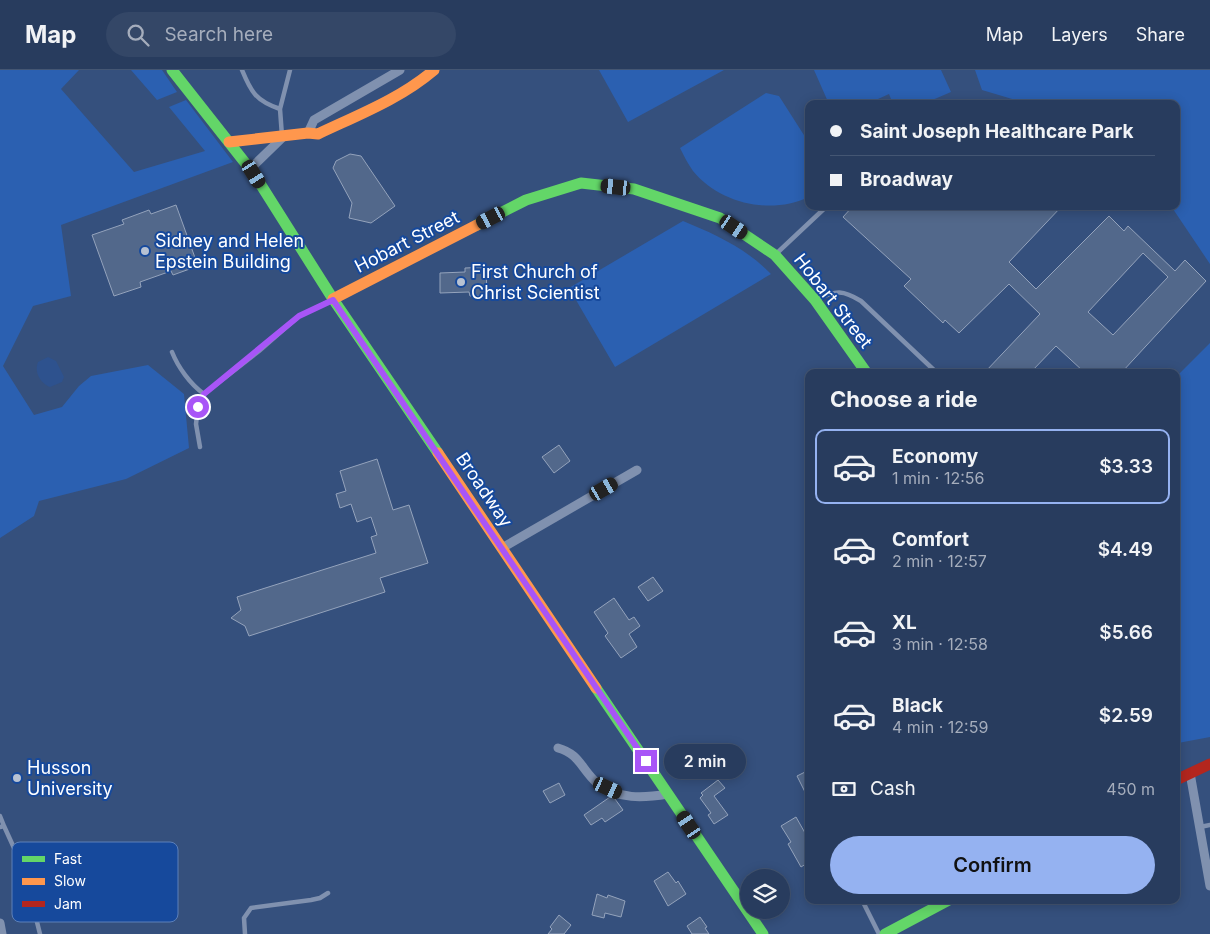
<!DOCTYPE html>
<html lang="en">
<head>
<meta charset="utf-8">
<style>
	:root { --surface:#283c5e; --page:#344767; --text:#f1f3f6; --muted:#a5adbc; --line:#445673; --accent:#95b2f1 }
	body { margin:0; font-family:Inter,sans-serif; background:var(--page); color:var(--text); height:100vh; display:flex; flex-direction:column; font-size:19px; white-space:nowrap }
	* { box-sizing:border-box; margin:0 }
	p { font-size:16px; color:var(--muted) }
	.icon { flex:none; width:28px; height:28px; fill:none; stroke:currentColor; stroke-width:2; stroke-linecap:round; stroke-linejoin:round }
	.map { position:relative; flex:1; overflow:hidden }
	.drawer { position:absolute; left:805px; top:299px; width:375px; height:535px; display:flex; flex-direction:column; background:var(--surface); border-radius:10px; box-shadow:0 2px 12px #0003,0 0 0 1px var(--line) }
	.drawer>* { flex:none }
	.banner { position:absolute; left:805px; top:30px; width:375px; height:110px; border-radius:10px; box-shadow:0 2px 12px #0003,0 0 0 1px var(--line); display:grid; align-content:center; height:110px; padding:0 25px; background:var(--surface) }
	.fabs { position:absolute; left:740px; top:799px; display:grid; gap:10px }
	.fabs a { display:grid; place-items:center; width:50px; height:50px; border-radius:50%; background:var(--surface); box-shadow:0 2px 12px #0003,0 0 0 1px var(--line); font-size:25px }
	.end { position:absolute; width:22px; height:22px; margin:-11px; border:6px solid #a855f7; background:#fff; box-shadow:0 0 0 2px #fff }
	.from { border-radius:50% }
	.bubble { position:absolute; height:35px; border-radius:18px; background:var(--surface); box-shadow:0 2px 12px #0003,0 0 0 1px var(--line); font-size:16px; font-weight:600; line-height:35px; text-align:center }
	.car { position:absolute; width:15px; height:30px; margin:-15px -8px; border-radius:6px; box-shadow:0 0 4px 1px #0007; background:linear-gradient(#222 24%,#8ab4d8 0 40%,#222 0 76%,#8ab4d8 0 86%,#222 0) }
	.banner b { display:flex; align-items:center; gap:18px; height:48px; font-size:19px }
	.banner b+b { border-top:1px solid var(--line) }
	.banner i { width:12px; height:12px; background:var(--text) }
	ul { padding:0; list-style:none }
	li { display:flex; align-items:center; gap:15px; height:75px; margin:0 10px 8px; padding:0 15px; border:2px solid transparent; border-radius:10px }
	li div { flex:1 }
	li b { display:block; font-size:19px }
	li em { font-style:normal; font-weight:600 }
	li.on { border-color:var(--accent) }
	li>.icon { width:45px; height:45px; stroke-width:1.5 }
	h2 { padding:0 25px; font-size:22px; line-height:60px }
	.pay { display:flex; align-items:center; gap:12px; height:55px; padding:0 25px; font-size:19px }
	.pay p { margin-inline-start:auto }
	.button { display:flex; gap:10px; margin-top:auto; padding:10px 25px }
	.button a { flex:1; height:58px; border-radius:30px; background:var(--accent); color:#111; font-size:20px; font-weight:600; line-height:58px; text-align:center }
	header { display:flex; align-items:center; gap:30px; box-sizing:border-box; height:70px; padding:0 25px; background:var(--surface); border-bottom:1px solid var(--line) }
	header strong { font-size:24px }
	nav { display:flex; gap:28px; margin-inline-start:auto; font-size:18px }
	.search { width:350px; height:45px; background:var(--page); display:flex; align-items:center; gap:12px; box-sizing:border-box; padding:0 18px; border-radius:28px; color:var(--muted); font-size:19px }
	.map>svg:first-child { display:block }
	.green { fill:#2b60b1 }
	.water { fill:#2e528e }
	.building { fill:#52688b; stroke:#94a3bc; fill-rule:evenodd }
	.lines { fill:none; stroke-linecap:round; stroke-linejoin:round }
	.lane { stroke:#8091af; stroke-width:4.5 }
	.street { stroke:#8091af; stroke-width:9 }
	.fast { stroke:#63d668; stroke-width:11 }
	.slow { stroke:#ff974d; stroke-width:11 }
	.jam { stroke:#b3261e; stroke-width:11 }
	.route { stroke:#a855f7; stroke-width:6 }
	.poi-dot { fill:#b8c2d2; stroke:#16499c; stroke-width:2 }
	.labels { text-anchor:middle; stroke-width:4; stroke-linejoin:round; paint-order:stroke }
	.poi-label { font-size:18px; fill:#fff; stroke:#16499c; text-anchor:start }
	.street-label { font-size:18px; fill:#fff; stroke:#16499c }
	.key { fill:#16499c; stroke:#5c80ba; stroke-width:1 }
	.key-label { font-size:14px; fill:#fff }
</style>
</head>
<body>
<header>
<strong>Map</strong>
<div class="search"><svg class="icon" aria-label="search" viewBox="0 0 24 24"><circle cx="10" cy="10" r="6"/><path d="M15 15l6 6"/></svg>Search here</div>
<nav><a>Map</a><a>Layers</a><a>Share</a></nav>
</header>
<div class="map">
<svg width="1210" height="864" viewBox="0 0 1210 864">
	<rect width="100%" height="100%" fill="#35507d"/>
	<path class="green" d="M 0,0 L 79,0 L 61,19 L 134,102 L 205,81 L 169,37 L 186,30 L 233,92 L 61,155 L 71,226 L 33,236 L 3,296 L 34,345 L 62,337 L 79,316 L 91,306 L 148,295 L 184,324 L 189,378 L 126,409 L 39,431 L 34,446 L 0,468 Z
		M 131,0 L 162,0 L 177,22 L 157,30 Z
		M 599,0 L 724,0 L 628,52 Z
		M 814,0 L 941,0 L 951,22 L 923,34 L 893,34 L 889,24 L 867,34 L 829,34 Z
		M 975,0 L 1210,0 L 1210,194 L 1171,136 L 1176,136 L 1176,34 L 1029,34 L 982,20 Z
		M 766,23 L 779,26 L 809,73 L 809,127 C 771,145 720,134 693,101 C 688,94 684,86 680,78 Z
		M 683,151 C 715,164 747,179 771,204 L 615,297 L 569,218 Z
		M 1210,273 L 1210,667 L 1178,673 L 1176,671 L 1176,307 Z"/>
	<path class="water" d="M 48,287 L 56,291 L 64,307 L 62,312 L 50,317 C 40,313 34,302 38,292 Z"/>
	<path class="building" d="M 350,84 L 361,86 L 395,136 L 371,153 L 349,148 L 352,133 L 333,98 L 336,91 Z
		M 176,135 L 198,196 L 173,205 L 171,201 L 140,212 L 141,217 L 114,226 L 92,165 L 124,154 L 122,150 L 149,140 L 151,144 Z
		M 853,136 L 1062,136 L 1009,192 L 1036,219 L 1109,146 L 1124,161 L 1128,156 L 1175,201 L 1185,190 L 1206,211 L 1122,302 L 1084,302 L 1056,276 L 1031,302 L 985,302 L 1040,244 L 1009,214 L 959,263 L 945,250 L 943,253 L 904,216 L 911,209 L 843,147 ZM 1143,183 L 1168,207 L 1113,265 L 1088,242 Z
		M 486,197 L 487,225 L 470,226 L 469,222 L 440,223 L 440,203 L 465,202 L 465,198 Z
		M 559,375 L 570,391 L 554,403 L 542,387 Z
		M 377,389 L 393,440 L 409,435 L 428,493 L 380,508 L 385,522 L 249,566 L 245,556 L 231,548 L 241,540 L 237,527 L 376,483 L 371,467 L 377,465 L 371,447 L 357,452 L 351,434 L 340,438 L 336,424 L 346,421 L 340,401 Z
		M 653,507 L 663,521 L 648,531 L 638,517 Z
		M 614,528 L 629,550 L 634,547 L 640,556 L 629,564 L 637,577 L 621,588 L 605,566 L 608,563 L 594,542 Z
		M 809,700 L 809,730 L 797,706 Z
		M 718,710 L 725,718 L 714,726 L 728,745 L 714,754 L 708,745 L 711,743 L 700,728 L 703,725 L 701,723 Z
		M 559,713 L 565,725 L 550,733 L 543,721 Z
		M 610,727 L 615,729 L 623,740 L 605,752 L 602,748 L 591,755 L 584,745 Z
		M 796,747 L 809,770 L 809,792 L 801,797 L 788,774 L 791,772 L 781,756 Z
		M 668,802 L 676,813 L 678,811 L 686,824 L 668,836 L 654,811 Z
		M 597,824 L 607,828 L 608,825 L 625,831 L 621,847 L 605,843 L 604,848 L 592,845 Z
		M 559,845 L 571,855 L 564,864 L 548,864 L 552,859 L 550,857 Z
		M 700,847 L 707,857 L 705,858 L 709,864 L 692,864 L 687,856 Z"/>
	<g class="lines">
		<path class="lane" d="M 242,0 C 251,22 256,31 280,39
			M 282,66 L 280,39 L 290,0
			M 777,183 L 827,136
			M 818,229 C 836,220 843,220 861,231 L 936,302
			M 172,282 C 178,297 190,314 204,324
			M 200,377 L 196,354 L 198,337 L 204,324 L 259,281 L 299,246 L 332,230
			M 0,746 L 4,756 L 0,757
			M 4,756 L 24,800 L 40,864
			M 1200,757 L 1210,755
			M 862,830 L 879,864
			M 245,864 L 244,848 L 251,838 L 311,830 L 320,828 L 328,823"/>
		<path class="street" d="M 308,63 L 314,50 L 400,0
			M 250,99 L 283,67
			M 502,478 L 637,400
			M 558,678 C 580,684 581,699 597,713 C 618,730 644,728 668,724
			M 1190,703 L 1210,816
			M 0,853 L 2,864"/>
		<path class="fast" d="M 172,0 L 254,104 L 333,229 L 438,383
			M 477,155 L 526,130 L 581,113 L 634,119 L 720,148 L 775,185 L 815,230 L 866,302
			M 596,618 L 763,864
			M 885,864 L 949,830"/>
		<path class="slow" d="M 229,72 L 308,63 L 318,64 C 358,45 400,29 434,0
			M 333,229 L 477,155
			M 438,383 L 596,618"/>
		<path class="jam" d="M 1176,710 L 1210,694"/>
	</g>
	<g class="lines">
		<path class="route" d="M 198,337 L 204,324 L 299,246 L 333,230 L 646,691"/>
	</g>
	<g class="poi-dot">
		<circle cx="145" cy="181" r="5"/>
		<circle cx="461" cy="212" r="5"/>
		<circle cx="17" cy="708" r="5"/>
	</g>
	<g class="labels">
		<g class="poi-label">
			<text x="155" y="177">Sidney and Helen<tspan x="155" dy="21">Epstein Building</tspan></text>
			<text x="471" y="208">First Church of<tspan x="471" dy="21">Christ Scientist</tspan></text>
			<text x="27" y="704">Husson<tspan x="27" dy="21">University</tspan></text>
		</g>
		<g class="street-label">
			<text transform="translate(407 172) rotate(-27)" y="6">Hobart Street</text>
			<text transform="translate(833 231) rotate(52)" y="6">Hobart Street</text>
			<text transform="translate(484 420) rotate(56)" y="6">Broadway</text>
		</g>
	</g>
	<rect x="12" y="772" width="166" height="80" rx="8" class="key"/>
	<rect x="22" y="786" width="23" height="6" fill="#63d668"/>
	<rect x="22" y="808" width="23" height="7" fill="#ff974d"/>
	<rect x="22" y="831" width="23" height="6" fill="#b3261e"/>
	<g class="key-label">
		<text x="54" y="794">Fast</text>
		<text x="54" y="816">Slow</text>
		<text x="54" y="839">Jam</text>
	</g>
</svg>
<div class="fabs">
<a><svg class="icon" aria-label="layers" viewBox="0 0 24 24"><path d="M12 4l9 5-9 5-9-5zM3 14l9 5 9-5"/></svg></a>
</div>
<i class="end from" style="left:198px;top:337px"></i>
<i class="end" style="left:646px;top:691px"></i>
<div class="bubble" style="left:664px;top:674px;width:82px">2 min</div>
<i class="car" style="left:254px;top:104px;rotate:148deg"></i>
<i class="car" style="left:616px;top:117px;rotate:276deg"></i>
<i class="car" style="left:491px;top:148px;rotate:243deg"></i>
<i class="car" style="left:734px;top:157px;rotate:124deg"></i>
<i class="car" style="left:604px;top:419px;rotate:60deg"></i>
<i class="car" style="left:608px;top:718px;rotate:115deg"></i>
<i class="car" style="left:689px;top:755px;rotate:326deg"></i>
<div class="banner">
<b><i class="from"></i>Saint Joseph Healthcare Park</b>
<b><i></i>Broadway</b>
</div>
<section class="drawer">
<h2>Choose a ride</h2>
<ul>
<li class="on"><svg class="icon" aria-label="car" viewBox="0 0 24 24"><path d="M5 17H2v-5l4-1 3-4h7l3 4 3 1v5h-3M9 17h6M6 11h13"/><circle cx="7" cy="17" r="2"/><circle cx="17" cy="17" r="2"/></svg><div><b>Economy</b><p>1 min · 12:56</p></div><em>$3.33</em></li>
<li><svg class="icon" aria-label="car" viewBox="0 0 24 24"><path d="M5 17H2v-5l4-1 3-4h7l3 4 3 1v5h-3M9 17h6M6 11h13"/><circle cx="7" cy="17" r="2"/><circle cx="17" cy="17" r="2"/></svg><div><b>Comfort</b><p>2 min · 12:57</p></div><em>$4.49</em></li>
<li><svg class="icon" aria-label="car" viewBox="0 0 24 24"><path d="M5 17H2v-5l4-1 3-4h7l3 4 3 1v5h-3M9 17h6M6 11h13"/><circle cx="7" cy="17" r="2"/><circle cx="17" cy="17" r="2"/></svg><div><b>XL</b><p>3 min · 12:58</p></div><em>$5.66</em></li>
<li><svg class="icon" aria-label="car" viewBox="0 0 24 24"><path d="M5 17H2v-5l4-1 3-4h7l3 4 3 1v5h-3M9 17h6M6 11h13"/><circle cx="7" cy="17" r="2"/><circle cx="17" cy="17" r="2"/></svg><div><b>Black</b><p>4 min · 12:59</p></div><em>$2.59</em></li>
</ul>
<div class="pay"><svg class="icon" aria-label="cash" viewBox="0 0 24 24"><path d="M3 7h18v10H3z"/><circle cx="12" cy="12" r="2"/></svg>Cash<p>450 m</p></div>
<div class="button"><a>Confirm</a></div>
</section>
</div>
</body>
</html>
